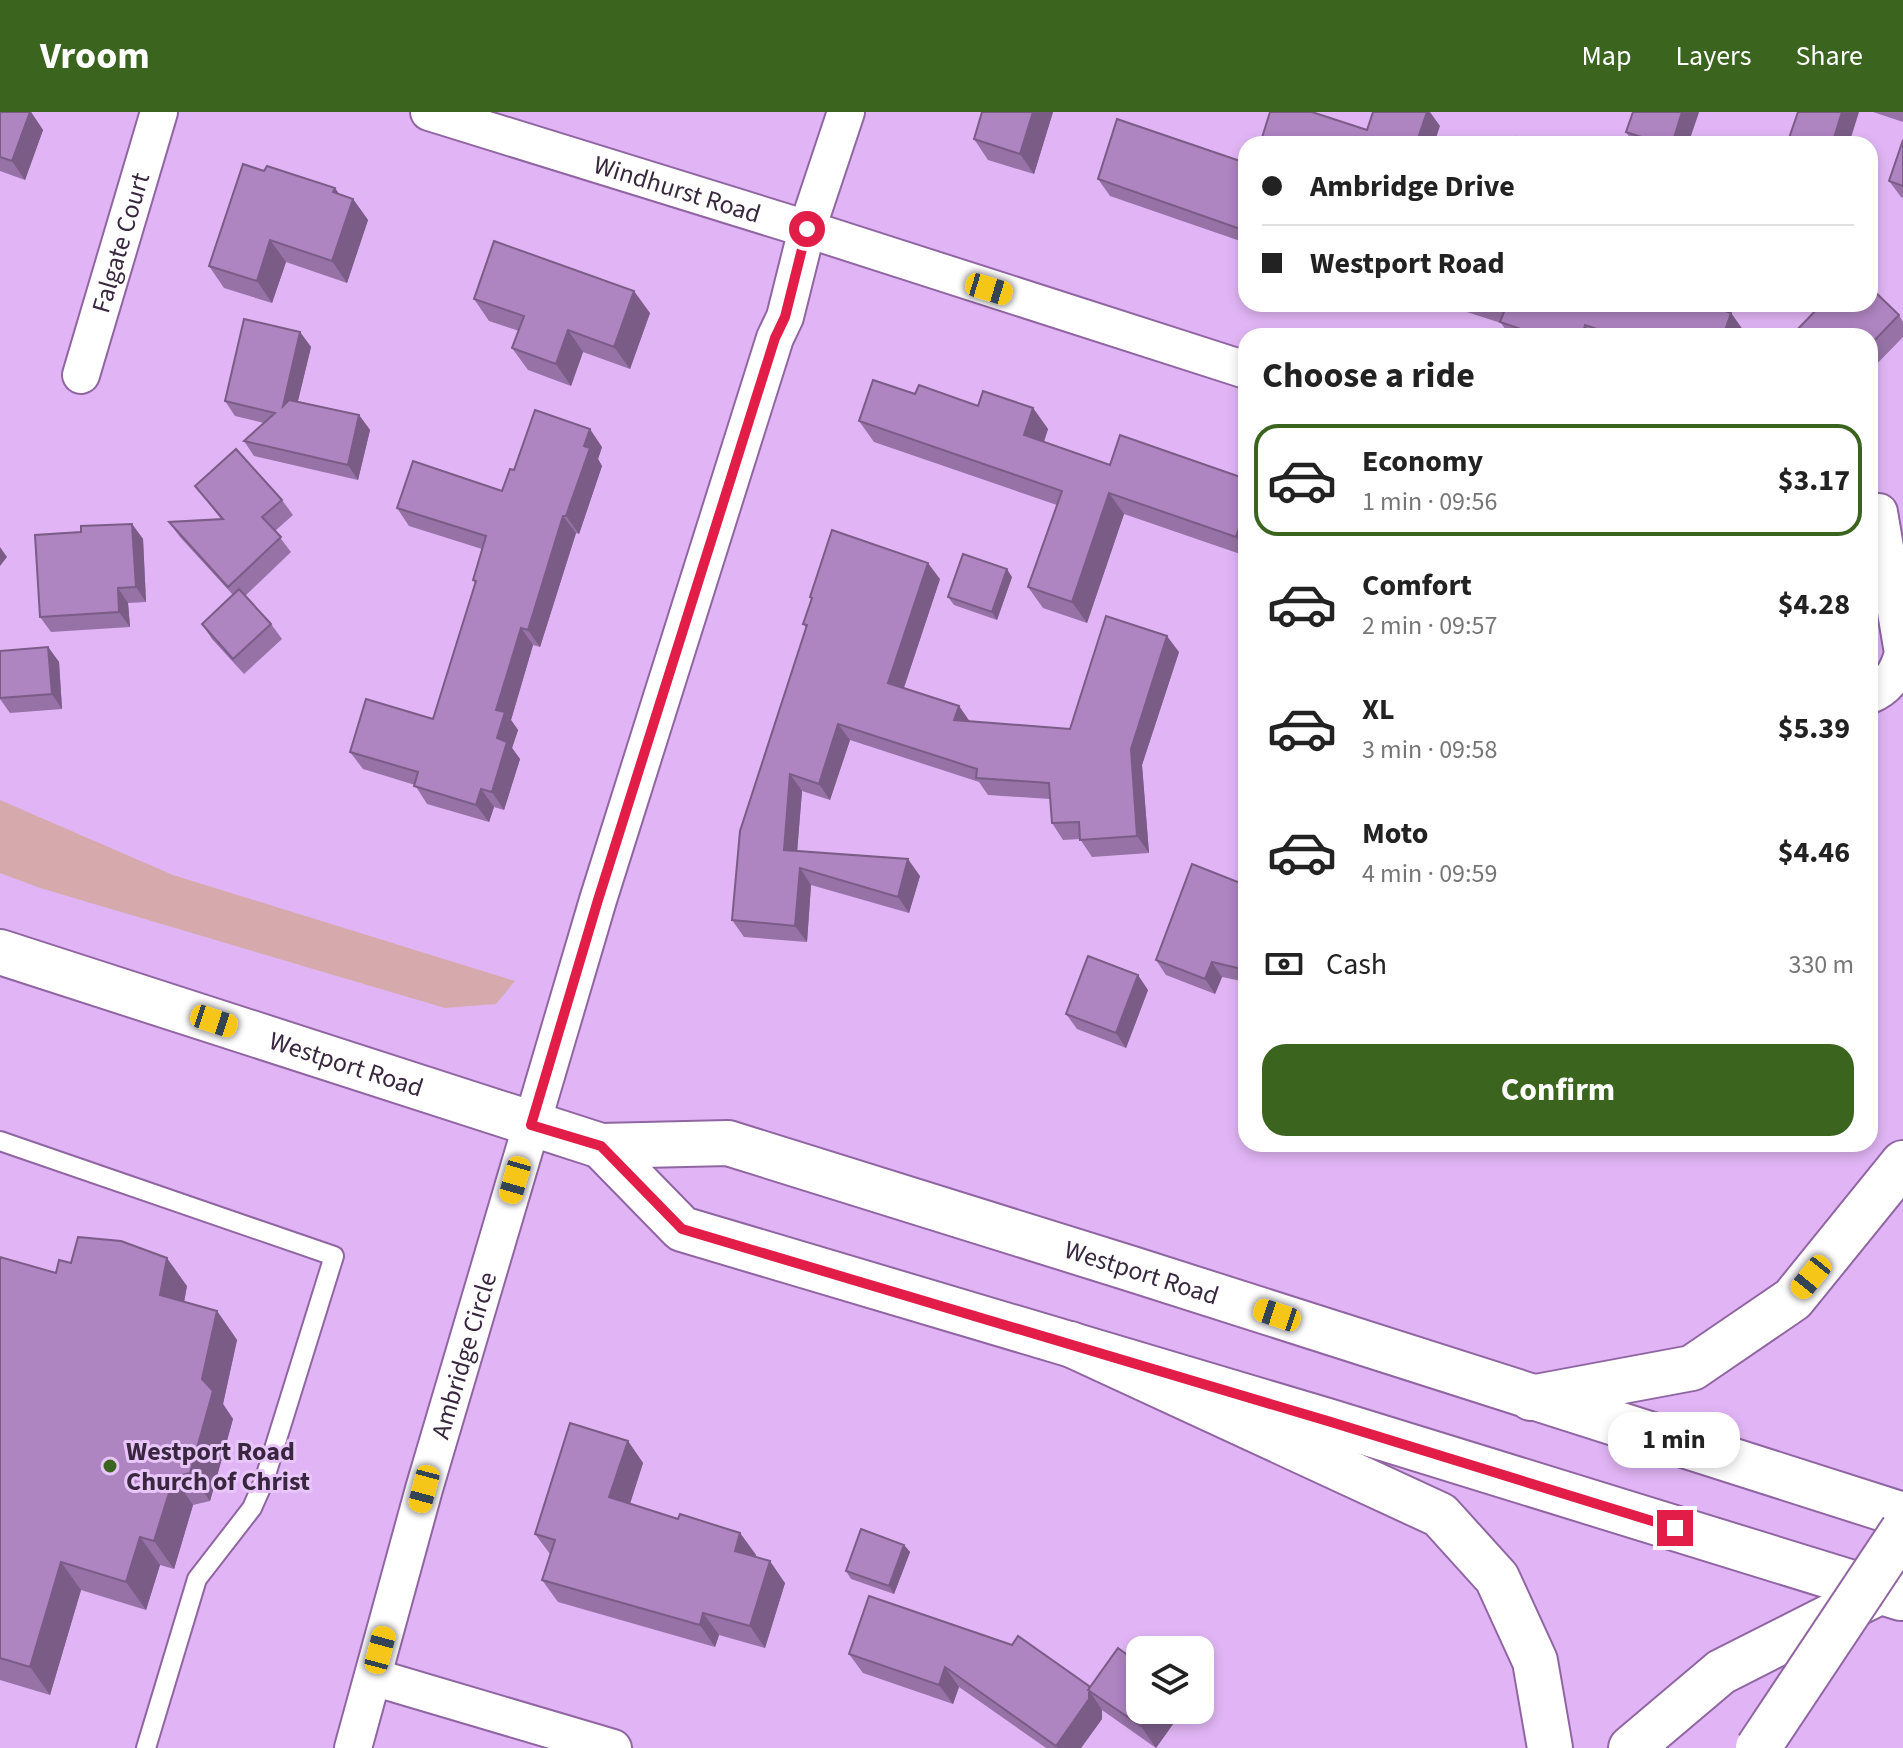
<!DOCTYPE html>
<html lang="en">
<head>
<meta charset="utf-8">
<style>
	:root { --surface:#fff; --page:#f2f2f2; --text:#222; --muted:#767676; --line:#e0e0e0; --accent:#3b641f }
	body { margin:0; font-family:"Source Sans 3",sans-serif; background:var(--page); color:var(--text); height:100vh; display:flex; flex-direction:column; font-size:30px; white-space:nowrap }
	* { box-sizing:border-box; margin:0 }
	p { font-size:26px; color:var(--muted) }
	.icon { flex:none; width:44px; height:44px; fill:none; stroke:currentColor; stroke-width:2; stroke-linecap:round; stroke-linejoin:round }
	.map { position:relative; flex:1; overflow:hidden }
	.details { position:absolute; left:1238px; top:216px; width:640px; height:824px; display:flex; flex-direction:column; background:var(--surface); border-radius:24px; box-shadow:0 4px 12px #0003 }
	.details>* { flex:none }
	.top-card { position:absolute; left:1238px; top:24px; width:640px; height:176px; border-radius:24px; box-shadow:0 4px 12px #0003; display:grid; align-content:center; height:176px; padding:0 24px; background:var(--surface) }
	.fabs { position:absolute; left:1126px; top:1524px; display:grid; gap:16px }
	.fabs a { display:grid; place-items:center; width:88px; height:88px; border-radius:16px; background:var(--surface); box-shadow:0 4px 12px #0003; font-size:40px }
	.end { position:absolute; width:36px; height:36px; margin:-18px; border:10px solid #e11d48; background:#fff; box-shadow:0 0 0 4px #fff }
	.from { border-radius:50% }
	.bubble { position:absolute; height:56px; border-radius:24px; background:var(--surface); box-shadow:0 4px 12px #0003; font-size:26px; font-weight:700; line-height:56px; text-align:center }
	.car { position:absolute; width:24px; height:48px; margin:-24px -12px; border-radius:10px; box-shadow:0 0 6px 2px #0007; background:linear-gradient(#f5c518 24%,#345 0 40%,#f5c518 0 76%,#345 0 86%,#f5c518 0) }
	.top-card b { display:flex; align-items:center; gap:28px; height:76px; font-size:30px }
	.top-card b+b { border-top:2px solid var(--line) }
	.top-card i { width:20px; height:20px; background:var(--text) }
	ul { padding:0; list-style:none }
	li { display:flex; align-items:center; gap:24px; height:112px; margin:0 16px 12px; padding:0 8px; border:4px solid transparent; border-radius:24px }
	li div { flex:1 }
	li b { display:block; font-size:30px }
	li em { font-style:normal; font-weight:700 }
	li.selected { border-color:var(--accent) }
	li>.icon { width:72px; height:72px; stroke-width:1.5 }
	h2 { padding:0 24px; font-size:36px; line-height:96px }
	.pay { display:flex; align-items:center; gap:20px; height:88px; padding:0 24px; font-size:30px }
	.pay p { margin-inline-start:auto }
	.button { display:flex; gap:16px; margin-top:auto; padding:16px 24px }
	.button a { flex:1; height:92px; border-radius:24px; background:var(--accent); color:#fff; font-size:32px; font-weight:700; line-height:92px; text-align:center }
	header { display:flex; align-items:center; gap:48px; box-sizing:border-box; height:112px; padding:0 40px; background:var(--accent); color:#fff }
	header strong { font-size:38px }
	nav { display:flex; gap:44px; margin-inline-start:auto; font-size:28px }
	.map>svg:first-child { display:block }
	.green { fill:#d6aaad }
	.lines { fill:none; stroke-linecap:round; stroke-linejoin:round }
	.lane-casing { stroke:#9066a2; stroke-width:22 }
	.street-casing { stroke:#9066a2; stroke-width:40 }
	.secondary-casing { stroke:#9066a2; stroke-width:48 }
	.highway-casing { stroke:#9066a2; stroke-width:48 }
	.lane { stroke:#fff; stroke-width:18 }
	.street { stroke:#fff; stroke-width:36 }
	.secondary { stroke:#fff; stroke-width:44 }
	.highway { stroke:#fff; stroke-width:44 }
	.highway-bridge-casing { stroke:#9066a2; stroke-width:48; stroke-linecap:butt }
	.highway-bridge { stroke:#fff; stroke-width:44 }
	.wall { fill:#9672a6 }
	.shaded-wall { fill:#7a5c87 }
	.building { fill:#ae84c1; stroke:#7a5c87; stroke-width:2 }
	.route { stroke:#e11d48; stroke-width:10 }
	.poi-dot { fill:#3b641f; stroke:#e9c6fa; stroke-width:3 }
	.labels { text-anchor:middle; stroke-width:6; stroke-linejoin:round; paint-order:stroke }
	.street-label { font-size:26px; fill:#392740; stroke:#e9c6fa }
	.poi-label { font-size:26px; font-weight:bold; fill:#392740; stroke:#e9c6fa; text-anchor:start }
</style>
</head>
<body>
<header>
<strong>Vroom</strong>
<nav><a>Map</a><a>Layers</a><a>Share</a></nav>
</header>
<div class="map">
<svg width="1903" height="1636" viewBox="0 0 1903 1636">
	<rect width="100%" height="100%" fill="#e1b5f5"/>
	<path class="green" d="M 0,688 L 173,763 L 515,869 L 496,892 L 445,896 L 40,776 L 0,761 Z"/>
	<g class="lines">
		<defs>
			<path id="lane" d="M 0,1029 L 334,1144 L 264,1369 L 252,1396 L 197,1467 L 146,1636"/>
			<g id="street">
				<path id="s1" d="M 429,0 L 807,117 L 1246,258"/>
				<path id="s2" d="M 81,263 L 159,0"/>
				<path d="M 1870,583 C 1889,575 1898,560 1903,541 L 1879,400"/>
				<path d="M 373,1565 L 613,1636"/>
				<path id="s3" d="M 353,1636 L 424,1377 L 598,788 L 775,226 L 785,205 L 807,117 L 846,0"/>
			</g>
			<g id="secondary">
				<path id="s4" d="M 0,840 L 601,1034 L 728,1031 L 1132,1157 L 1903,1403"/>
				<path d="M 601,1034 L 682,1117 L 1331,1310 L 1901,1486"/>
			</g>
			<path id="highway" d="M 1070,1232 L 1440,1403 L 1497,1466 L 1535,1549 L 1550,1636
				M 1531,1286 L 1692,1256 L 1793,1187 L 1903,1051
				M 1631,1636 L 1721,1560 L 1903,1468"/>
		</defs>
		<use href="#lane" class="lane-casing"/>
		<use href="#street" class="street-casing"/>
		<use href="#secondary" class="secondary-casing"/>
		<use href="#highway" class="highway-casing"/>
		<use href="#lane" class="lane"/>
		<use href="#street" class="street"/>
		<use href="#secondary" class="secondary"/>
		<use href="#highway" class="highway"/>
		<defs>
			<path id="highway-bridge" d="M 1758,1636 L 1903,1418"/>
		</defs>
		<use href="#highway-bridge" class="highway-bridge-casing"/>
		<use href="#highway-bridge" class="highway-bridge"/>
	</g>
	<path class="wall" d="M 0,0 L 31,0 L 43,18 L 25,68 L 0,59 Z
		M 982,0 L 1053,0 L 1034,62 L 988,48 L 974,27 Z
		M 1633,0 L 1699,0 L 1688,32 L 1634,32 L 1626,20 Z
		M 1873,0 L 1903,0 L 1903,10 Z
		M 1903,28 L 1903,86 L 1901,85 L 1889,69 Z
		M 1246,51 L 1246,131 L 1110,84 L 1098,67 Z
		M 264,59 L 335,76 L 339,82 L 353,87 L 368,108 L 347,171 L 286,150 L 272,191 L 224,176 L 209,154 Z
		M 474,187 L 650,201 L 630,257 L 583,240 L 571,274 L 528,258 L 512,236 L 519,219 L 489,209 Z
		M 1442,192 L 1705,192 L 1731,201 L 1743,218 L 1741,224 L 1510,224 L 1501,211 Z
		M 1899,203 L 1903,210 L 1903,225 L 1870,259 L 1870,224 Z
		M 300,220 L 311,235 L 298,289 L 359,303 L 370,318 L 358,368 L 254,344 L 244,329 L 264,311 L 235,304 L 225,289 Z
		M 978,294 L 1033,296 L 1048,317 L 1044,330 L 1110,353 L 1246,367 L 1246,444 L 1124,402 L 1087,511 L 1043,496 L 1028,475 L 1057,393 L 874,330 L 859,309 Z
		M 602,335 L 598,347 L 602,354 L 579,422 L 576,421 L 540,535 L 533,533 L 511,608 L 518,618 L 512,636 L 520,647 L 504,698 L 494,695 L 489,710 L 427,692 L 415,673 L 363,657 L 350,640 L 433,607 L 475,471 L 473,468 L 482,437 L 409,414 L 397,396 L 502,379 L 514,358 Z
		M 195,374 L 282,388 L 293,403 L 275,419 L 291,440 L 245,484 L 271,512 L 282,527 L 244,562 L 212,527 L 202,512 L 233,483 L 180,425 L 169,410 L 221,407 Z
		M 132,412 L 143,427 L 146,490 L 128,491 L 130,515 L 51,520 L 40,505 L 81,420 Z
		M 1012,465 L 997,508 L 954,493 L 948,485 Z
		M 940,467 L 904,576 L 959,594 L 970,610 L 1070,617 L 1179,540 L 1142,653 L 1149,741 L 1092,745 L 1080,727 L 1063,728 L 1052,711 L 1050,687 L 988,683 L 979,670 L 850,628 L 830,688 L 802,679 L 797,739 L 920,764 L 909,801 L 811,773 L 807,830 L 744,825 L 732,808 L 806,516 L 803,512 L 812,488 L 810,485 Z
		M 48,535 L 59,550 L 62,597 L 10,601 L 0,587 L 0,539 Z
		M 1243,772 L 1246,777 L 1246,870 L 1222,865 L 1215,882 L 1166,863 L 1156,848 Z
		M 1148,878 L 1126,936 L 1077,917 L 1066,902 Z
		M 0,1145 L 56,1161 L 71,1151 L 187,1174 L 184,1190 L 217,1199 L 237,1228 L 223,1292 L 233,1307 L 210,1389 L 193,1393 L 174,1457 L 160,1453 L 146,1498 L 81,1478 L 50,1583 L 0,1568 Z
		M 628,1329 L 643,1351 L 630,1392 L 678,1407 L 740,1421 L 756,1443 L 755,1445 L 785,1471 L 765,1536 L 719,1523 L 715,1535 L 558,1490 L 542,1468 L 550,1442 L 535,1422 Z
		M 904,1433 L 910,1440 L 894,1482 L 851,1467 L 846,1459 Z
		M 849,1542 L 1090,1575 L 1140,1598 L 1183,1598 L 1156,1636 L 1102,1598 L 1102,1607 L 1081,1636 L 1046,1636 L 959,1575 L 953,1592 L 863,1561 Z"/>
	<path class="shaded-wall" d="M 31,0 L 43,18 L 25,68 L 12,49 Z
		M 1033,0 L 1053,0 L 1034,62 L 1020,42 Z
		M 1427,0 L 1430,0 L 1440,14 L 1434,32 L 1416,32 Z
		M 1682,0 L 1699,0 L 1688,32 L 1672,32 Z
		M 1842,0 L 1859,0 L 1849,32 L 1832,32 Z
		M 335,76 L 349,97 L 353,87 L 368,108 L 347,171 L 332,149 L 333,80 Z
		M 270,128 L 286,150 L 272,191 L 257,169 Z
		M 634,179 L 650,201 L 630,257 L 614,235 Z
		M 1731,201 L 1743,218 L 1741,224 L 1723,224 Z
		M 1585,213 L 1593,224 L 1582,224 Z
		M 568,218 L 583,240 L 571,274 L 556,252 Z
		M 300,220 L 311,235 L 293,309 L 283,294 Z
		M 1033,296 L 1048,317 L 1039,344 L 1024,323 Z
		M 359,303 L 370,318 L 358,368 L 348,353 Z
		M 590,317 L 602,335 L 598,347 L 602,354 L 579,422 L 566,404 L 584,334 Z
		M 1109,381 L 1124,402 L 1087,511 L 1072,490 Z
		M 1246,395 L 1246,439 L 1236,425 Z
		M 563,404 L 576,421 L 540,535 L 528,518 Z
		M 132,412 L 143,427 L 146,490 L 136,475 Z
		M 0,435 L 7,445 L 0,454 Z
		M 928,451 L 940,467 L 900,587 L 888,571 Z
		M 1007,457 L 1012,465 L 997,508 L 992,500 Z
		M 118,476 L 128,491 L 130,515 L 119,500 Z
		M 521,516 L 533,533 L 511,608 L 518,618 L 512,636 L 520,647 L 504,698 L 492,680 L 496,598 Z
		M 1167,524 L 1179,540 L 1142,653 L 1149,741 L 1137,724 L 1131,637 Z
		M 48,535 L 59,550 L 62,597 L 52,582 Z
		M 959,594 L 970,610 L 954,608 Z
		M 838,612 L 850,628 L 830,688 L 819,672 Z
		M 790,662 L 802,679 L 796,754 L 784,738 Z
		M 481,677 L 494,695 L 489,710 L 476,693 Z
		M 908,747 L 920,764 L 909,801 L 898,785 Z
		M 800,756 L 811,773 L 807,830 L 795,814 Z
		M 1243,772 L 1246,777 L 1246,791 L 1239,781 Z
		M 1212,850 L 1222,865 L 1215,882 L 1205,867 Z
		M 1138,863 L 1148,878 L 1126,936 L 1116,921 Z
		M 167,1146 L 187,1174 L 180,1211 L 160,1183 Z
		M 217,1199 L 237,1228 L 223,1292 L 233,1307 L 210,1389 L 190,1361 L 202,1267 Z
		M 628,1329 L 643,1351 L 625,1407 L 609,1385 Z
		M 174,1365 L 193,1393 L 174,1457 L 154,1429 Z
		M 740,1421 L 756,1443 L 750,1461 L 735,1439 Z
		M 140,1425 L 160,1453 L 146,1498 L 126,1470 Z
		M 904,1433 L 910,1440 L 894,1482 L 889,1474 Z
		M 770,1449 L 785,1471 L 765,1536 L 750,1514 Z
		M 61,1450 L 81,1478 L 50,1583 L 30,1555 Z
		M 703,1501 L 719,1523 L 715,1535 L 700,1513 Z
		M 945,1555 L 959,1575 L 953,1592 L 939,1573 Z
		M 1089,1578 L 1102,1598 L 1102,1607 L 1081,1636 L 1058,1636 L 1056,1634 Z
		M 1152,1598 L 1183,1598 L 1156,1636 L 1141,1614 Z"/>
	<path class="building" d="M 0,0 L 30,0 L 12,49 L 0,45 Z
		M 982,0 L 1033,0 L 1020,42 L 974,27 Z
		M 1270,0 L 1312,0 L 1367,18 L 1373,0 L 1427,0 L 1416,32 L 1260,32 Z
		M 1633,0 L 1682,0 L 1672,32 L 1663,32 L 1626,20 Z
		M 1798,0 L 1842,0 L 1832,32 L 1787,32 Z
		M 1117,7 L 1246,51 L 1246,119 L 1098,67 Z
		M 1516,25 L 1539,32 L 1513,32 Z
		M 1903,28 L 1903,74 L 1889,69 Z
		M 243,52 L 264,59 L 267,54 L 335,76 L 333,80 L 353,87 L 332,149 L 270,128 L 257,169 L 209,154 Z
		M 494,129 L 634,179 L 614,235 L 568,218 L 556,252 L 512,236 L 524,204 L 474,187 Z
		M 1870,175 L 1899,203 L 1870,233 L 1870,224 L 1791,224 L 1822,192 L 1870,192 Z
		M 1482,192 L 1705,192 L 1731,201 L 1723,224 L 1619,224 L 1585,213 L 1582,224 L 1574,224 L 1556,218 L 1553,224 L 1541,224 L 1500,210 L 1504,200 Z
		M 244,207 L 300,220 L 283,294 L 289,288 L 359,303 L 348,353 L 244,329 L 275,301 L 225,289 Z
		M 873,268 L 915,282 L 919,273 L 978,294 L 983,279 L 1033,296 L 1024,323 L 1110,353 L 1120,323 L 1246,367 L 1246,395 L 1236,425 L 1109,381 L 1072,490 L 1028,475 L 1062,379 L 859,309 Z
		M 535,298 L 590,317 L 584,334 L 590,336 L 566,404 L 563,404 L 528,518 L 521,516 L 496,598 L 505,600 L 497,626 L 507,630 L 492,680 L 481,677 L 476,693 L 414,674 L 418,660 L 350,640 L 366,587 L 433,607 L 476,469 L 473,468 L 486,424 L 397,396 L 413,349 L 502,379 L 510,357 L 514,358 Z
		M 236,337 L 282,388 L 262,405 L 281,425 L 228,475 L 169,410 L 223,407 L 195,374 Z
		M 132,412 L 136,475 L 118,476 L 119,500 L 40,505 L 35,423 L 81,420 L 81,414 Z
		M 832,418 L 928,451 L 888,571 L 959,594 L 954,608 L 1070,617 L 1106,504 L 1167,524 L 1131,637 L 1137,724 L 1080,728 L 1079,710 L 1052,711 L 1049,671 L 976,666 L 977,657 L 838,612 L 819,672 L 790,662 L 784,738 L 908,747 L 898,785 L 800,756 L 795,814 L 732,808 L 740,719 L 807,513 L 803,512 L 812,486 L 810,485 Z
		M 963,442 L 1007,457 L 992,500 L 948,485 Z
		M 239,477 L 271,512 L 233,547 L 202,512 Z
		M 48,535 L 52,582 L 0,586 L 0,539 Z
		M 1192,752 L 1243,772 L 1239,781 L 1246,784 L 1246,858 L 1212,850 L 1205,867 L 1156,848 Z
		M 1088,844 L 1138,863 L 1116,921 L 1066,902 Z
		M 78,1125 L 121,1129 L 167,1146 L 160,1183 L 217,1199 L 202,1267 L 213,1279 L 190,1361 L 174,1365 L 154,1429 L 140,1425 L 126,1470 L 61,1450 L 30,1555 L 0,1546 L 0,1145 L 56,1161 L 59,1148 L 71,1151 Z
		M 570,1311 L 628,1329 L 609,1385 L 678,1407 L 680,1402 L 740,1421 L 735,1439 L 770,1449 L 750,1514 L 703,1501 L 700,1513 L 542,1468 L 555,1428 L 535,1422 Z
		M 861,1417 L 904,1433 L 889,1474 L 846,1459 Z
		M 869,1484 L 1012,1533 L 1018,1524 L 1089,1574 L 1089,1587 L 1056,1634 L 945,1555 L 939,1573 L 849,1542 Z
		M 1118,1536 L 1140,1552 L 1140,1598 L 1152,1598 L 1141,1614 L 1088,1578 Z"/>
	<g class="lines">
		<path class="route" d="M 807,117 L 785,205 L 775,226 L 598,788 L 531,1013 L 601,1034 L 682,1117 L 1331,1310 L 1675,1416"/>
	</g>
	<circle class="poi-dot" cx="110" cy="1354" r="8"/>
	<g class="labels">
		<g class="street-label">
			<text dy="9" stroke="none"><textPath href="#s1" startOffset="260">Windhurst Road</textPath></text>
			<text dy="9" stroke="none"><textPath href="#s2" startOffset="138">Falgate Court</textPath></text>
			<text dy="9" stroke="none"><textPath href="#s4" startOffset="364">Westport Road</textPath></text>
			<text dy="9" stroke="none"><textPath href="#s4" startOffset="1192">Westport Road</textPath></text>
			<text dy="9" stroke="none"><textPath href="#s3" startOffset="408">Ambridge Circle</textPath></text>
		</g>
		<g class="poi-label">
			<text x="126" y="1348">Westport Road<tspan x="126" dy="30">Church of Christ</tspan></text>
		</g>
	</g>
</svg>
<div class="fabs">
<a><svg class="icon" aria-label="layers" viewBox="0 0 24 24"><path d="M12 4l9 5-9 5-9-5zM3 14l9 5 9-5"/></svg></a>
</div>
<i class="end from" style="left:807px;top:117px"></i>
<i class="end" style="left:1675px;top:1416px"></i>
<div class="bubble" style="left:1608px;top:1300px;width:132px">1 min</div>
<i class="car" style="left:989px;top:177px;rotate:107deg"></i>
<i class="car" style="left:214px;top:909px;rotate:108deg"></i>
<i class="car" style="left:515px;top:1068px;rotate:196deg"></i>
<i class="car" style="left:1811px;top:1165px;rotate:219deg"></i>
<i class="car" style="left:1277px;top:1203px;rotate:288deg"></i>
<i class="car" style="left:424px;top:1377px;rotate:195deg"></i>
<i class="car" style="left:380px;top:1538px;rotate:15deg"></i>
<div class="top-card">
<b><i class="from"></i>Ambridge Drive</b>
<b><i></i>Westport Road</b>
</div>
<section class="details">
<h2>Choose a ride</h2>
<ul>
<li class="selected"><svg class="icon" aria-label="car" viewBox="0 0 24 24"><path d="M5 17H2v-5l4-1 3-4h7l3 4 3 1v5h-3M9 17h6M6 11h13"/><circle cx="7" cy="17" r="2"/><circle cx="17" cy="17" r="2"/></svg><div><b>Economy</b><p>1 min · 09:56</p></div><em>$3.17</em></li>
<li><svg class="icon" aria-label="car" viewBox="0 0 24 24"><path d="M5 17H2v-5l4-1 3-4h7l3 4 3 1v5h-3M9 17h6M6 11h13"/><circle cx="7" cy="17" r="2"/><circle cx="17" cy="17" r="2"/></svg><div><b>Comfort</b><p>2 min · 09:57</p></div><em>$4.28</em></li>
<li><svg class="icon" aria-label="car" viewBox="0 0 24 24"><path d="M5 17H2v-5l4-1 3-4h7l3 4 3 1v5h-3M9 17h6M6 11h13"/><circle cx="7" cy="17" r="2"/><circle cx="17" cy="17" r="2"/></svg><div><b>XL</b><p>3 min · 09:58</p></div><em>$5.39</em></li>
<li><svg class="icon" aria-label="car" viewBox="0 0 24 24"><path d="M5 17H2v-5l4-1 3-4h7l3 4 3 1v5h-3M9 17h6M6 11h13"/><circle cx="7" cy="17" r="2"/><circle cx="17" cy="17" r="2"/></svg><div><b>Moto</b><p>4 min · 09:59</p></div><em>$4.46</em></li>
</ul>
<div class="pay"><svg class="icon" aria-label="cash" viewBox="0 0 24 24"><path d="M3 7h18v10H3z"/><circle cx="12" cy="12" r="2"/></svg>Cash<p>330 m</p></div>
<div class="button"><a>Confirm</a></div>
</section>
</div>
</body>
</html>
